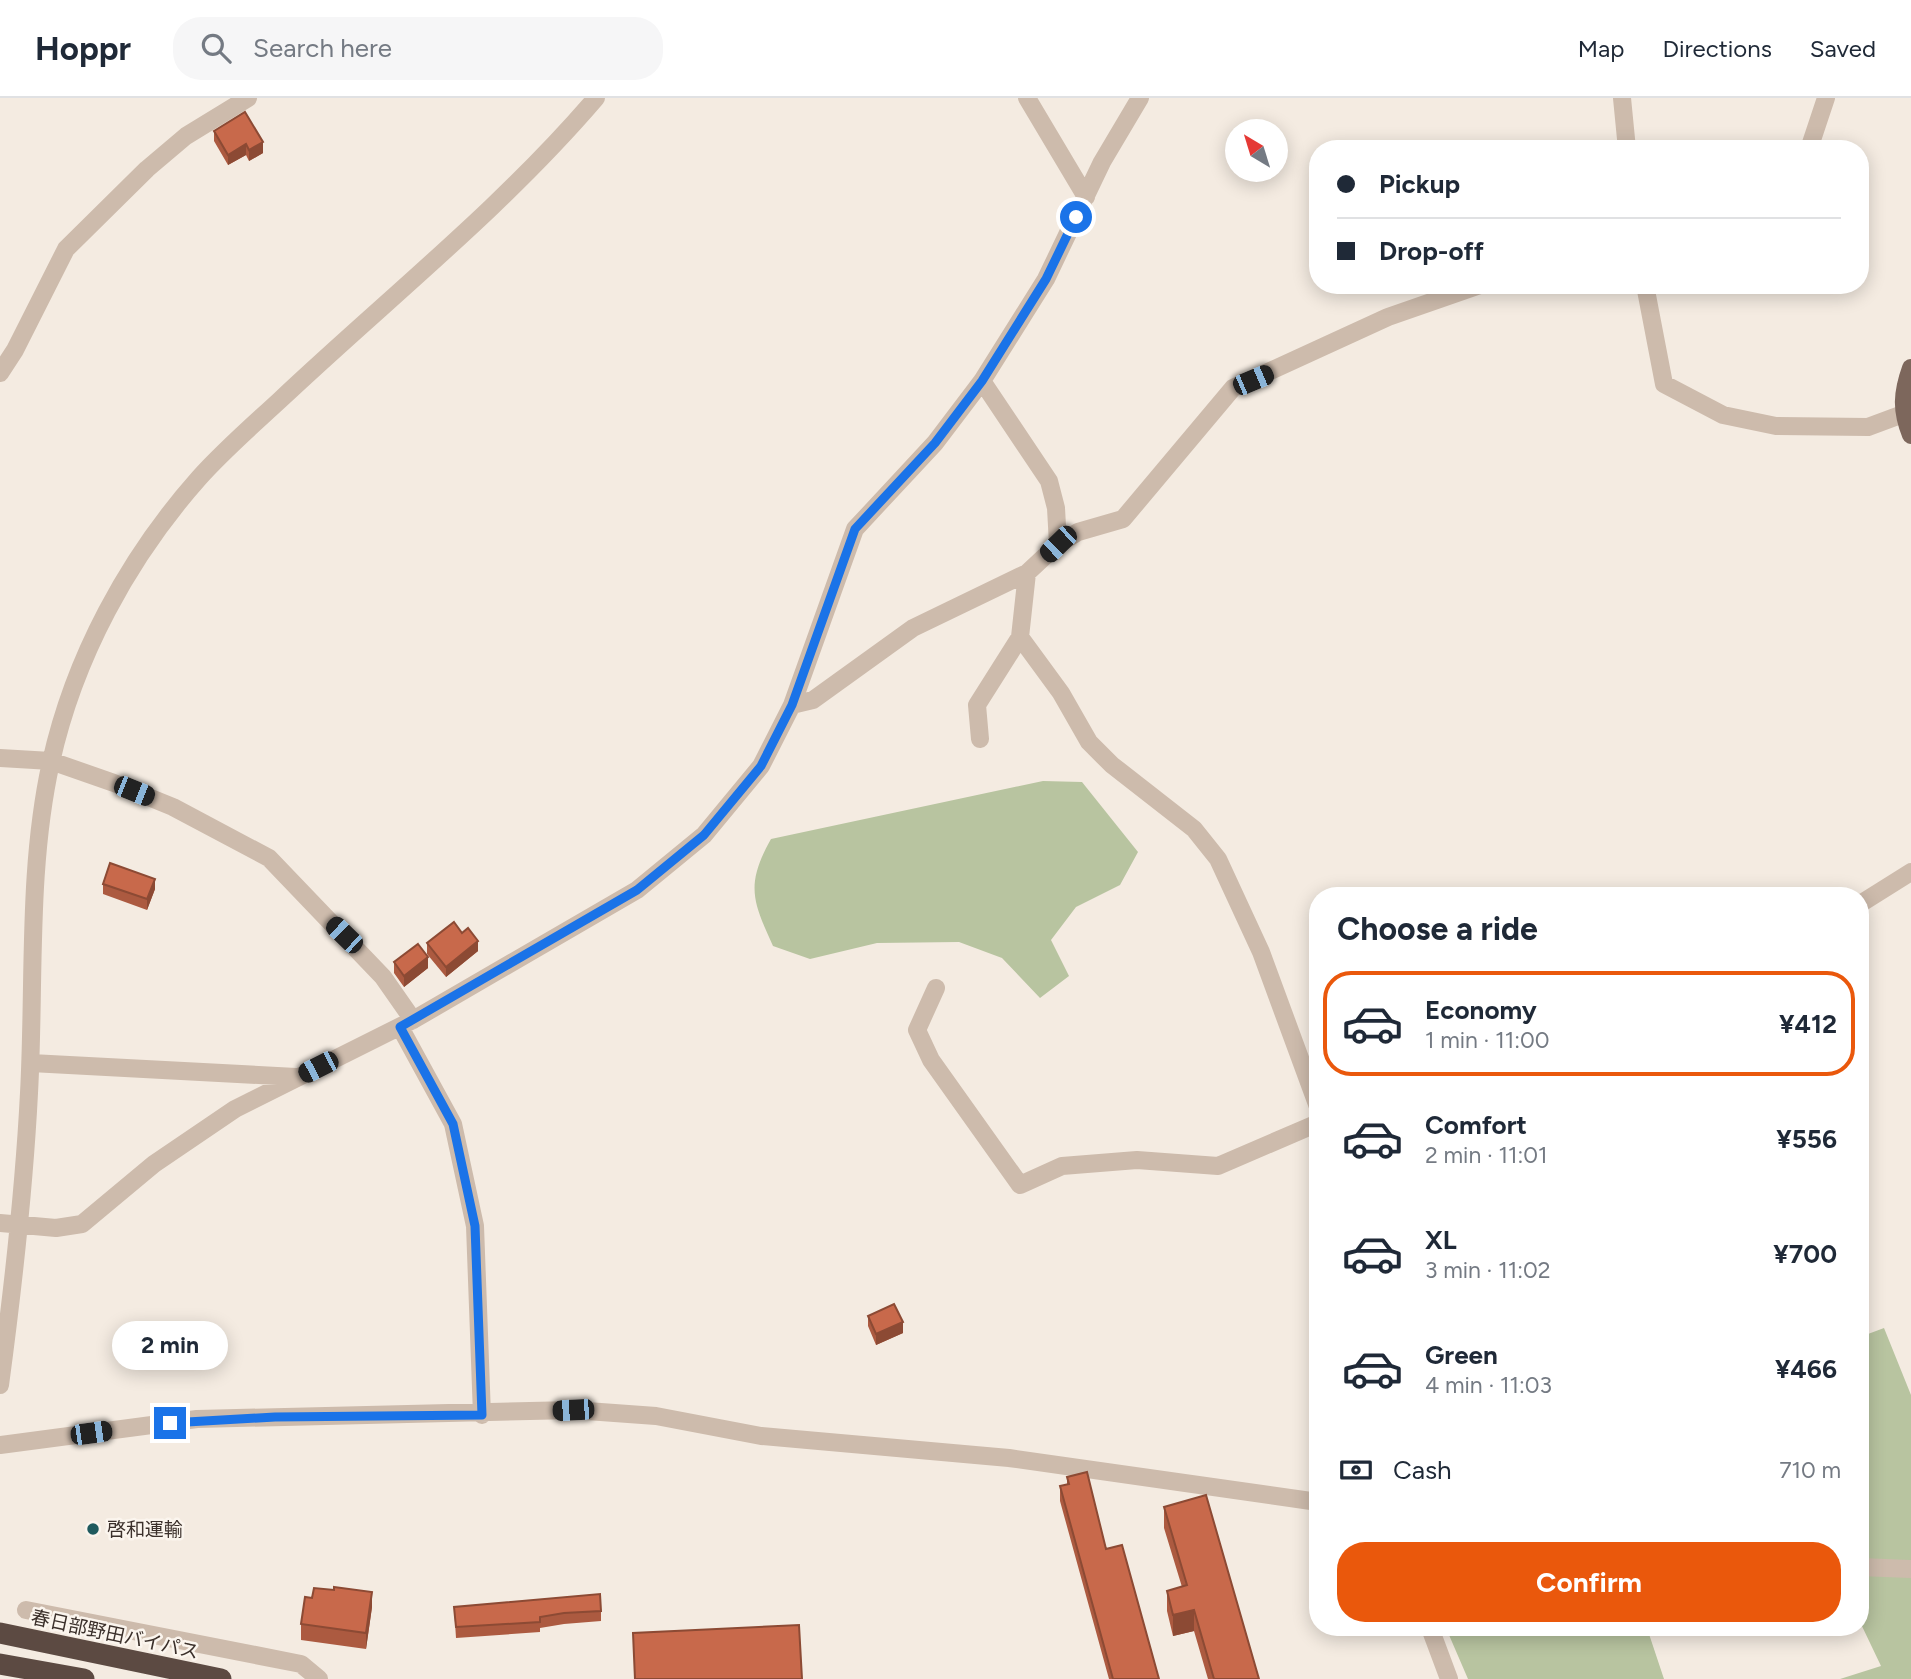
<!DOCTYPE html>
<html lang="en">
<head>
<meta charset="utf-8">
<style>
	:root { --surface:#fff; --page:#f6f6f7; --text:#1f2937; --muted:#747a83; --line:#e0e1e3; --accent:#ea580c }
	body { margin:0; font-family:Figtree,"Noto Sans JP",sans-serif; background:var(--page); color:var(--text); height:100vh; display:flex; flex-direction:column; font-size:26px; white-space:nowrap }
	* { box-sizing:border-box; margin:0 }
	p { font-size:23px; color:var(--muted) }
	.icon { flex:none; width:38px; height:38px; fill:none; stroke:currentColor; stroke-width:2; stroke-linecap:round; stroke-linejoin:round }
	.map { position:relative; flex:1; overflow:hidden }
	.side { position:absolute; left:1309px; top:789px; width:560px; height:749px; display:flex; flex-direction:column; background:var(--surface); border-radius:28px; box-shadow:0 4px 18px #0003 }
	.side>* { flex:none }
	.banner { position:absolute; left:1309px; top:42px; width:560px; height:154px; border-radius:28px; box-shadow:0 4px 18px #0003; display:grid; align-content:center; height:154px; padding:0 28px; background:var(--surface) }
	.needle { width:46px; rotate:322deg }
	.buttons { position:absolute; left:1225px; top:21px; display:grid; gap:14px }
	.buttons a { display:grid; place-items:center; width:63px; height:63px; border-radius:50%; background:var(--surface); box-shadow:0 4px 18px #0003; font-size:35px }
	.end { position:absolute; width:32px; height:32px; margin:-16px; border:9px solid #1a73e8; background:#fff; box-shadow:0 0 0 4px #fff }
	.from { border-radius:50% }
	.bubble { position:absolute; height:49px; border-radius:24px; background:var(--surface); box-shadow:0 4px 18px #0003; font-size:23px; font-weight:700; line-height:49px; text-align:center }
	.car { position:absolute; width:21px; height:42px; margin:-21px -10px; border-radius:9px; box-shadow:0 0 5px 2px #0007; background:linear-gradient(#222 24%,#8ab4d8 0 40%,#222 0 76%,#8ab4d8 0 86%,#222 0) }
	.banner b { display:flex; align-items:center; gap:24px; height:66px; font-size:26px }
	.banner b+b { border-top:2px solid var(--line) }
	.banner i { width:18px; height:18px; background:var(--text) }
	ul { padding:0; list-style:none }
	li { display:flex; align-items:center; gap:21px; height:105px; margin:0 14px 10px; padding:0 14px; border:4px solid transparent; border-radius:28px }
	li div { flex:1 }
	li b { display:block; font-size:26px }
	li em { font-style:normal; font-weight:700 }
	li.on { border-color:var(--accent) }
	li>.icon { width:63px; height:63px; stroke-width:1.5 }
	h2 { padding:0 28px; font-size:32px; line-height:84px }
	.pay { display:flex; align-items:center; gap:18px; height:77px; padding:0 28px; font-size:26px }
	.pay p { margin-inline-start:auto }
	.primary-button { display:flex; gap:14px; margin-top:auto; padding:14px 28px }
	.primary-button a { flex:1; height:80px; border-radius:28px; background:var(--accent); color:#fff; font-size:28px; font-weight:700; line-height:80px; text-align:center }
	header { display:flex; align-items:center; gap:42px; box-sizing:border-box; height:98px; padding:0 35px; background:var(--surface); border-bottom:2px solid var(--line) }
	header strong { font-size:33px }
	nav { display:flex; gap:38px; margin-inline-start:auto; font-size:24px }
	.search { width:490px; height:63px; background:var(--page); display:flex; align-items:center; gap:18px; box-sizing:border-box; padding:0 24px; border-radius:28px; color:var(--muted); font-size:26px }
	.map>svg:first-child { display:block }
	.green { fill:#b8c4a0 }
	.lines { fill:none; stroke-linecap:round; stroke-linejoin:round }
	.minor { stroke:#cdbbac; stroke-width:18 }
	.major { stroke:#7d675c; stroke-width:18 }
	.highway { stroke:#5c4a42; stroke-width:21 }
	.wall { fill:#ac5a40 }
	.shaded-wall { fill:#8c4a34 }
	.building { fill:#c8694b; stroke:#8c4a34; stroke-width:2 }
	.route { stroke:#1a73e8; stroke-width:9 }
	.poi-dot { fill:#1f5a5e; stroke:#fbf5ee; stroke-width:2.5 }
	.labels { text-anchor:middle; stroke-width:5; stroke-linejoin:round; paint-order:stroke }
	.poi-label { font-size:19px; fill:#3b302b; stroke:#fbf5ee; text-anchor:start }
	.street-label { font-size:19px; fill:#3b302b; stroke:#fbf5ee }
</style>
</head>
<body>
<header>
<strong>Hoppr</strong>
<div class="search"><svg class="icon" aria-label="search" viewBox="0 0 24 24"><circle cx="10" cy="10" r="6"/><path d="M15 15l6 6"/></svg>Search here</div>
<nav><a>Map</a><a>Directions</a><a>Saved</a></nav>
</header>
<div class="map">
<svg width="1911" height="1581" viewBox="0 0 1911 1581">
	<rect width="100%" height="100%" fill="#f4ebe1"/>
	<path class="green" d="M 1043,683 L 1082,684 L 1138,754 L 1120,787 L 1076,809 L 1051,842 L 1069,878 L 1040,900 L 1002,860 L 959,844 L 877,845 L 810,861 L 773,848 C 753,804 745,787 771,741 Z
		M 1884,1230 L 1911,1297 L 1911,1581 L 1840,1581 L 1881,1568 L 1860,1524 L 1860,1239 Z
		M 1446,1530 L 1647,1530 L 1664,1581 L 1468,1581 Z"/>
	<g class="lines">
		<path class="minor" d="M 1027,0 L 1086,99
			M 1622,0 L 1627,51
			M 1809,51 L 1826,0
			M 1645,187 L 1664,286 L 1723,317 L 1776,328 L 1868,329 L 1903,316
			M 0,275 L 15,252 L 66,151 L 147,71 L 186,38 L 248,0
			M 1058,446 L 1078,434 L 1123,421 L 1233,290 L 1388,219 L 1480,187
			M 1020,539 L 1061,595 L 1089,644 L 1112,667 L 1194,731 L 1218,761 L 1261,854 L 1318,1009
			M 792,607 L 813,602 L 913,530 L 1027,475
			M 980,641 L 977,607 L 1020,539 L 1027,475 L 1058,446 L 1056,410 L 1049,383 L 982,283
			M 0,660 L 51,663 L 114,685 L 173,709 L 269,760 L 383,879 L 413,922
			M 1860,806 L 1911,774
			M 936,890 L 917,932 L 931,962 L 1020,1087 L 1062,1068 L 1137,1062 L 1218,1068 L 1318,1025
			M 400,929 L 453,1026 L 475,1128 L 482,1317
			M 31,965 L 296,979
			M 0,1125 L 56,1130 L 82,1126 L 154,1066 L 235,1011 L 413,922 L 637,792 L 704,737 L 761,668 L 792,607 L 855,431 L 935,345 L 982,283 L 1046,181 L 1102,64 L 1140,0
			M 0,1287 C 13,1190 24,1093 29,995 C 35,886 27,772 51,664 C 74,560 128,460 199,380 C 224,352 253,327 280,302 C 386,202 502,110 596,0
			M 0,1347 L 197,1321 L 573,1312 L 656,1318 L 761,1338 L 1009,1360 L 1318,1404
			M 1860,1469 L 1911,1471
			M 26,1512 L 301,1566 L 319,1581
			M 1430,1530 L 1449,1581"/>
		<path class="major" d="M 1911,270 C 1902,295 1901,312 1911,337"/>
		<path class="highway" d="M 0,1535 L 221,1581
			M 0,1566 L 84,1581"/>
	</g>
	<path class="wall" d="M 214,33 L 263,55 L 249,63 L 246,57 L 228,67 L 214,43 Z
		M 103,786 L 155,791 L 147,812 L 103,796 Z
		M 462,835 L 478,853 L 446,879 L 427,856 L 427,845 Z
		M 394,864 L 428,870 L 404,889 L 394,875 Z
		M 868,1218 L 903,1235 L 876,1247 L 868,1228 Z
		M 1067,1379 L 1106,1451 L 1159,1581 L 1109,1581 L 1060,1403 L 1060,1388 L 1067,1386 Z
		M 1164,1409 L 1259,1581 L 1208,1581 L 1194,1533 L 1173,1538 L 1167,1513 L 1167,1493 L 1182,1489 L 1164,1430 Z
		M 334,1492 L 372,1509 L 366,1551 L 301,1542 L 301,1526 L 312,1500 Z
		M 454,1509 L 601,1513 L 601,1523 L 564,1526 L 540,1530 L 540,1534 L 456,1540 Z"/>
	<path class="shaded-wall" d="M 263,44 L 263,55 L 249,63 L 249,52 Z
		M 246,46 L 246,57 L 228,67 L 228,57 Z
		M 155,781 L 155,791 L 147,812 L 147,801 Z
		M 478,843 L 478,853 L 446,879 L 446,869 Z
		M 428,859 L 428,870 L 404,889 L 404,878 Z
		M 903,1224 L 903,1235 L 876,1247 L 876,1236 Z
		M 372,1494 L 372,1509 L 366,1551 L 366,1535 Z
		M 1194,1512 L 1194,1533 L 1173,1538 L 1173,1517 Z"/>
	<path class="building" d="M 245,14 L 263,44 L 249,52 L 246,46 L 228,57 L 214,33 Z
		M 110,765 L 155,781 L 147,801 L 103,786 Z
		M 454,824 L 462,835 L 468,830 L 478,843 L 446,869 L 427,845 Z
		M 418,846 L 428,859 L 404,878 L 394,864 Z
		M 894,1206 L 903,1224 L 876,1236 L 868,1218 Z
		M 1087,1374 L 1106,1451 L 1122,1447 L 1159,1581 L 1113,1581 L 1060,1388 L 1069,1386 L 1067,1379 Z
		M 1206,1397 L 1259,1581 L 1214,1581 L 1194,1512 L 1173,1517 L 1167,1493 L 1187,1487 L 1164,1409 Z
		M 334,1489 L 372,1494 L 366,1535 L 301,1526 L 305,1499 L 312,1500 L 314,1490 L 334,1492 Z
		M 600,1496 L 601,1513 L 564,1515 L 540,1519 L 540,1524 L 456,1529 L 454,1509 Z
		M 799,1527 L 802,1581 L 635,1581 L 633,1535 Z"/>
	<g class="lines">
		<path class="route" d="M 170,1325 L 275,1319 L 482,1317 L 475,1128 L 453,1026 L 400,929 L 637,792 L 704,737 L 761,668 L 792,607 L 855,431 L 935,345 L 982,283 L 1046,181 L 1076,119"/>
	</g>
	<circle class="poi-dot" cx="93" cy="1431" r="7"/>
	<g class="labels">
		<g class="poi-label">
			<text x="107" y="1438">啓和運輸</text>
		</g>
		<g class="street-label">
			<text transform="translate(115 1536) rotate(12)" y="7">春日部野田バイパス</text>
		</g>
	</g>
</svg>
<div class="buttons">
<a><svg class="needle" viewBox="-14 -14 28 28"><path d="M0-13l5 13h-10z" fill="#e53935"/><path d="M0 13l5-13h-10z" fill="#747a83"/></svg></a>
</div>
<i class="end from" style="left:1076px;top:119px"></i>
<i class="end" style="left:170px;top:1325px"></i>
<div class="bubble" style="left:112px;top:1223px;width:116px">2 min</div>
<i class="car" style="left:1253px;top:282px;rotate:67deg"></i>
<i class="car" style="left:1058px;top:446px;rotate:226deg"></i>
<i class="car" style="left:134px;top:693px;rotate:112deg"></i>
<i class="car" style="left:344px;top:837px;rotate:314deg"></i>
<i class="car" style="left:318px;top:969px;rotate:243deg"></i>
<i class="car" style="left:573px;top:1312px;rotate:267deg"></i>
<i class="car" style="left:91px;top:1335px;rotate:82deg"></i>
<div class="banner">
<b><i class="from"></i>Pickup</b>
<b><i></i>Drop-off</b>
</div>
<section class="side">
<h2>Choose a ride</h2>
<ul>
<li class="on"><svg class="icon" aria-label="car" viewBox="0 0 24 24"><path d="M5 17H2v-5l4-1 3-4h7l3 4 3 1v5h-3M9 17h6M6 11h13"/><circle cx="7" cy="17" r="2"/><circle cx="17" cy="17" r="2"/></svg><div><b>Economy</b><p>1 min · 11:00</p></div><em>¥412</em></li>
<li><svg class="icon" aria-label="car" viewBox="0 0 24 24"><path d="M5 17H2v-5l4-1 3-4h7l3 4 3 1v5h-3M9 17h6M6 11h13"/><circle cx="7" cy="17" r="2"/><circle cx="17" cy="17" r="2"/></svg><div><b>Comfort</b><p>2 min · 11:01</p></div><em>¥556</em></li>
<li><svg class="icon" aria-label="car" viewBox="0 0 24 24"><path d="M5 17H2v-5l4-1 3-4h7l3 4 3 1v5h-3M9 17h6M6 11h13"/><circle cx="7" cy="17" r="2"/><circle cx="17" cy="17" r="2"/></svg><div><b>XL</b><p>3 min · 11:02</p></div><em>¥700</em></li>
<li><svg class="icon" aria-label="car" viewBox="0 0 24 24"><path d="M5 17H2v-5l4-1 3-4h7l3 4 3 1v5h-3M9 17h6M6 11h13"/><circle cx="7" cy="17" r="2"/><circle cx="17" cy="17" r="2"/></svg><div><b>Green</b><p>4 min · 11:03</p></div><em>¥466</em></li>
</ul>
<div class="pay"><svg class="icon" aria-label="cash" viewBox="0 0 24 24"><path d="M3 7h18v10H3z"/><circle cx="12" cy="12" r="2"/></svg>Cash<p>710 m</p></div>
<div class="primary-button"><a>Confirm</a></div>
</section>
</div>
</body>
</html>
